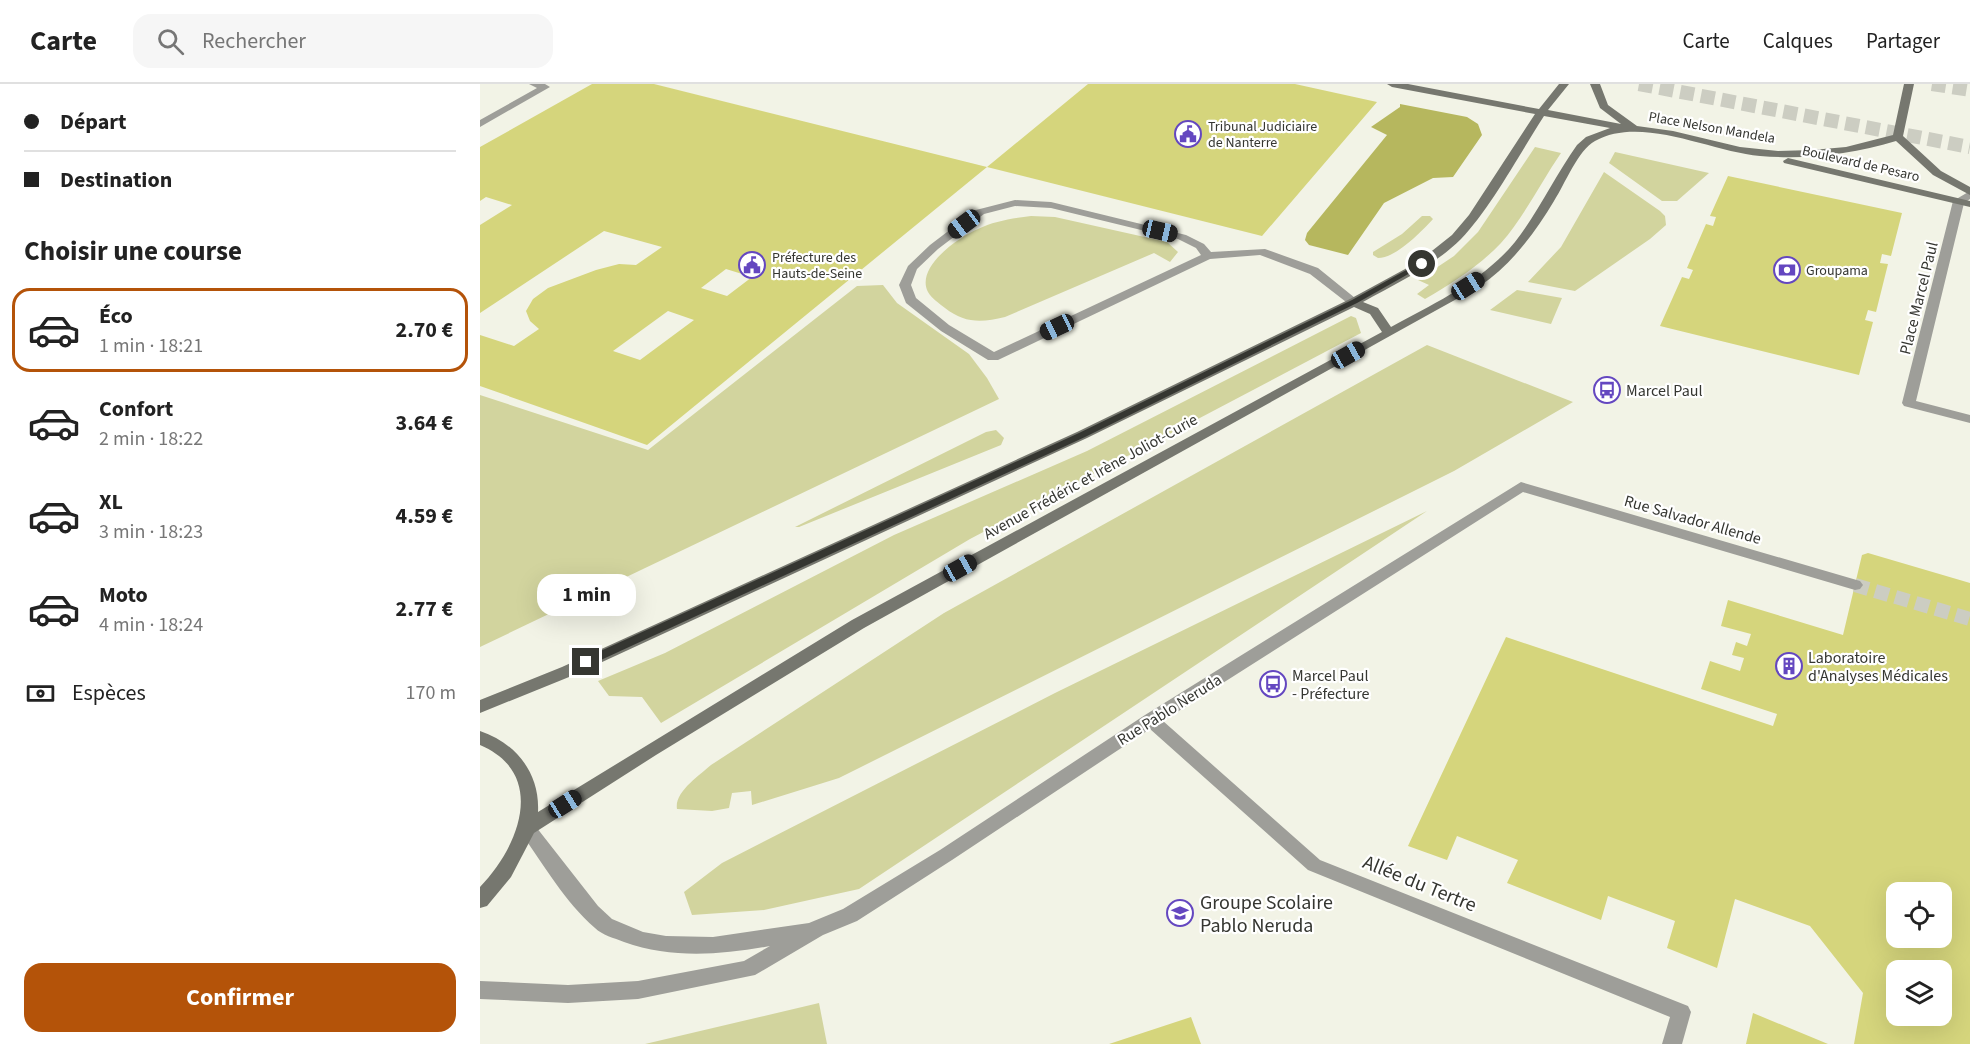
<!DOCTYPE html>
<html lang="fr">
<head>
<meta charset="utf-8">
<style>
	:root { --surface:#fff; --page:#f6f6f6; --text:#222; --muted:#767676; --line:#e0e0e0; --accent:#b45309 }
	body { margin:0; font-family:"Source Sans 3",sans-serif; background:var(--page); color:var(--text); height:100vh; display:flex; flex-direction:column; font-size:22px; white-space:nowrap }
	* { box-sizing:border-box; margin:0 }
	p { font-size:20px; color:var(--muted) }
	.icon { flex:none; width:33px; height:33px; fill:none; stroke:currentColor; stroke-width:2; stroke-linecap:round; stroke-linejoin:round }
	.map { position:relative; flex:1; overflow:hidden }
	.side { display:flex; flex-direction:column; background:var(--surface); width:480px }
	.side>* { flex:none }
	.top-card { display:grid; align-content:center; height:132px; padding:0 24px; background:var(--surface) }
	.fabs { position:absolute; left:1406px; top:798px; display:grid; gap:12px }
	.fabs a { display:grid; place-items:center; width:66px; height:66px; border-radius:12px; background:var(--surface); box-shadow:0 6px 24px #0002; font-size:30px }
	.end { position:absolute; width:27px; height:27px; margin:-14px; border:8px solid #353631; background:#fff; box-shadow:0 0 0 3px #fff }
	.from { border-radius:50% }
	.bubble { position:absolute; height:42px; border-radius:18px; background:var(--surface); box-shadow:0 6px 24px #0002; font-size:20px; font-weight:700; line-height:42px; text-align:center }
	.car { position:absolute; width:18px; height:36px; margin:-18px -9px; border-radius:8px; box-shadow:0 0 4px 2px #0007; background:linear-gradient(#222 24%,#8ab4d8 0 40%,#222 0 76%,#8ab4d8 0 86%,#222 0) }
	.top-card b { display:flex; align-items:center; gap:21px; height:57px; font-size:22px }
	.top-card b+b { border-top:2px solid var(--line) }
	.top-card i { width:15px; height:15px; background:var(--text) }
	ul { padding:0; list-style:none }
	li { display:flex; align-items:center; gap:18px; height:84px; margin:0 12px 9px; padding:0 12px; border:3px solid transparent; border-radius:18px }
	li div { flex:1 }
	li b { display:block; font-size:22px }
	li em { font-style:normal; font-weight:700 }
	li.selected { border-color:var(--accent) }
	li>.icon { width:54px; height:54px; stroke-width:1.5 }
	h2 { padding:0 24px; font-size:27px; line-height:72px }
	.pay { display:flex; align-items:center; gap:15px; height:66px; padding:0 24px; font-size:22px }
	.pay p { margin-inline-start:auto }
	.button { display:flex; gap:12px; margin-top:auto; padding:12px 24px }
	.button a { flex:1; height:69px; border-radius:18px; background:var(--accent); color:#fff; font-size:24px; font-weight:700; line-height:69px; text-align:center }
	header { display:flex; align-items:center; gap:36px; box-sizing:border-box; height:84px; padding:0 30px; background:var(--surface); border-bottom:2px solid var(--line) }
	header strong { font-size:28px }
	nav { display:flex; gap:33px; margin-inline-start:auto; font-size:21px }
	.search { width:420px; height:54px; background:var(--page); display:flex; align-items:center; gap:15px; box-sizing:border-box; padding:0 21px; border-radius:18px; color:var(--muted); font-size:22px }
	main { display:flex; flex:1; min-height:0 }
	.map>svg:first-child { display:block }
	.green { fill:#d2d49e }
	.forest { fill:#b6b75e }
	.building { fill:#d5d57c; fill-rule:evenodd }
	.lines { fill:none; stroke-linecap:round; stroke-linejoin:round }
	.street-tunnel { stroke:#cccdc2; stroke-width:14; stroke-dasharray:14 7; stroke-linecap:butt }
	.highway-tunnel { stroke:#cccdc2; stroke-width:14; stroke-dasharray:14 7; stroke-linecap:butt }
	.lane { fill:#9e9e99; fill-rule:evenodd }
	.street { fill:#9e9e99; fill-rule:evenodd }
	.secondary { fill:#76776f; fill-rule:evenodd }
	.route { fill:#353631 }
	.labels { text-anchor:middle; stroke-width:4.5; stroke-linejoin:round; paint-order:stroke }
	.far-poi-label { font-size:14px; fill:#353631; stroke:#fff; text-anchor:start }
	.far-street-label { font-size:14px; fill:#353631; stroke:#fff }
	.street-label { font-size:16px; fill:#353631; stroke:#fff }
	.poi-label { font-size:16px; fill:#353631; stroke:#fff; text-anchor:start }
	.near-street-label { font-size:20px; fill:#353631; stroke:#fff }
	.near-poi-label { font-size:20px; fill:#353631; stroke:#fff; text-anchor:start }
</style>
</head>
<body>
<header>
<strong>Carte</strong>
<div class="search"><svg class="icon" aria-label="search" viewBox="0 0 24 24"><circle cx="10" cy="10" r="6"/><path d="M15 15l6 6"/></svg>Rechercher</div>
<nav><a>Carte</a><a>Calques</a><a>Partager</a></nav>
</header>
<main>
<section class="side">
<div class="top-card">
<b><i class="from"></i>Départ</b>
<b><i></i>Destination</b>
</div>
<h2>Choisir une course</h2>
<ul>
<li class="selected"><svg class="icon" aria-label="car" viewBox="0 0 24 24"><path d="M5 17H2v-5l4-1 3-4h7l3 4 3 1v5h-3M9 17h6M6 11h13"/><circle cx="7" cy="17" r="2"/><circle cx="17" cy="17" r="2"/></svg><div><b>Éco</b><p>1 min · 18:21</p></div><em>2.70 €</em></li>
<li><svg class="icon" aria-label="car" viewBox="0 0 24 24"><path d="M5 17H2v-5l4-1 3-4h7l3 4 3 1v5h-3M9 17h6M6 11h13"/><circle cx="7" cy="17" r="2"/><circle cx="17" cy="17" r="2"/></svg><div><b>Confort</b><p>2 min · 18:22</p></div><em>3.64 €</em></li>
<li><svg class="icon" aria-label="car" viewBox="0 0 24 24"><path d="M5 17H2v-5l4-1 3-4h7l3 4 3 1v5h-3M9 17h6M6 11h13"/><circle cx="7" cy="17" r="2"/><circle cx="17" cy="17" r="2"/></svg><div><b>XL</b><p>3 min · 18:23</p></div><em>4.59 €</em></li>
<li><svg class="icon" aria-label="car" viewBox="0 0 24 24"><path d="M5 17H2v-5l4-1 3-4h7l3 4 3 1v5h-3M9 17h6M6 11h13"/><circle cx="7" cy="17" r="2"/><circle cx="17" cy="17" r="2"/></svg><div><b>Moto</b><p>4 min · 18:24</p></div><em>2.77 €</em></li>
</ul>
<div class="pay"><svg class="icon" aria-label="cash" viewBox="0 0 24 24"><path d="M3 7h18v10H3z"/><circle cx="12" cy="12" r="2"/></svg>Espèces<p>170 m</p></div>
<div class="button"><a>Confirmer</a></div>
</section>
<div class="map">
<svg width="1490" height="960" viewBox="0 0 1490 960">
	<rect width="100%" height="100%" fill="#f2f3e6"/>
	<path class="green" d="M 1055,63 L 1081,69 C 1061,98 1044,133 1021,159 C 999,182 973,199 945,215 L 937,210 L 949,201 L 938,196 L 974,172 L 998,148 Z
		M 1135,68 L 1229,89 L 1197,117 L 1182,117 L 1129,79 Z
		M 1124,88 L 1180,127 L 1185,132 L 1186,141 L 1170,155 L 1095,207 L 1048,198 L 1081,163 Z
		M 551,132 L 575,133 L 687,158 L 698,168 L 690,178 L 674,169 L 525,233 C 501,239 484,239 465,224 C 459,219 452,215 448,208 C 435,183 479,153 498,145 C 514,137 534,134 551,132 Z
		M 942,132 L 950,132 L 953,135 C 941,148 916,174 898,174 L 893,171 L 893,168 L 922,150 Z
		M 403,201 L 417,219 L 489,270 L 507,294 L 519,315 L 0,563 L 0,311 L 168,366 L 377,202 Z
		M 1037,206 L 1082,214 L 1071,240 L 1010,226 Z
		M 871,232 L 876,234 L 881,249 L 490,455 L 181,639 L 162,613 L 129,612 L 118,597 L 185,569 L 414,451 L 607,367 Z
		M 947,261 L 1093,318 L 974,387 L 359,694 L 272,721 L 271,707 L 252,709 L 249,724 L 232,727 L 197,725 C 194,708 220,691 231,681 L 464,529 Z
		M 516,346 L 524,354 L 521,361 L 319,443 L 315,443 L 506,348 Z
		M 947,427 L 379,805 L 284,826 L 212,831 L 204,808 L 242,779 L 575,609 Z
		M 339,919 L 347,960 L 165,960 Z"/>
	<path class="forest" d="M 920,20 L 987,33 L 998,40 L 1002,51 L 973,93 L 953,94 L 904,119 L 868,171 L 829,161 L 825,156 L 827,149 L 907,51 L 891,43 L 920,23 Z"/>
	<path class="building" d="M 112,0 L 174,0 L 507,83 L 167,361 L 0,302 L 0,251 L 34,262 L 59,245 L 50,237 L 46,227 L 53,215 L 68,204 L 116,186 L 139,180 L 156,181 L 182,163 L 124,147 L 0,229 L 0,141 L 32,121 L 6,113 L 0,117 L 0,63 ZM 246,185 L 272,193 L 247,212 L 221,204 ZM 188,227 L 214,236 L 160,276 L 133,267 Z
		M 608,0 L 815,0 L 897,18 L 782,152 L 507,83 Z
		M 1248,92 L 1422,129 L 1411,172 L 1402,170 L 1400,179 L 1408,180 L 1396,228 L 1388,226 L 1385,236 L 1393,238 L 1379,291 L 1180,242 L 1202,193 L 1209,195 L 1213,186 L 1207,184 L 1226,140 L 1233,142 L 1236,133 L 1230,132 Z
		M 1388,469 L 1490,499 L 1490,960 L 1374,960 L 1383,909 L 1330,842 L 1255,815 L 1237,884 L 1187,864 L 1195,837 L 1128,812 L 1121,836 L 1027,799 L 1038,776 L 977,752 L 967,776 L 928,762 L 1026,553 L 1293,642 L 1297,630 L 1221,605 L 1230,577 L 1260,587 L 1264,574 L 1252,571 L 1256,558 L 1267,562 L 1271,550 L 1241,542 L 1248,516 L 1363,551 L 1382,471 ZM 1416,808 L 1461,808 L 1461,854 L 1416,854 ZM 1416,886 L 1461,886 L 1461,932 L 1416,932 Z
		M 1273,929 L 1348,960 L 1266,960 Z
		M 711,933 L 721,960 L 629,960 Z"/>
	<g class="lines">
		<path class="street-tunnel" d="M 1375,501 L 1490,535"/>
		<path class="highway-tunnel" d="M 1159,0 L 1490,63
			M 1452,0 L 1490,6"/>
		<path class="lane" d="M 49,0 L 65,0 L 70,3 L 0,43 L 0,36 L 57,4 Z
			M 535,116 L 571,118 L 706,151 L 724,160 L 731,168 L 785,165 L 838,184 L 880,218 L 874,222 L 870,221 L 830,190 L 780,171 L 730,175 L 518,276 L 508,276 L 461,247 L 426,219 L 419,201 L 428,182 L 450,161 L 496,126 ZM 535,122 L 571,124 L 698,155 L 716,164 L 721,171 L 514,268 L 469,241 L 436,214 L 431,201 L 437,185 L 458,165 L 504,130 Z"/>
		<path class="street" d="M 1490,107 L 1490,115 L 1484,119 L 1436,317 L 1490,331 L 1490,339 L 1424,322 L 1422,319 L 1473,117 Z
			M 1041,398 L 1380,497 L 1383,501 L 1380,505 L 1375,506 L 1043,408 L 683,637 L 840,776 L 1208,922 L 1211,928 L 1202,960 L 1182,960 L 1190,933 L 828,786 L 670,645 L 472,776 L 377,837 L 343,851 L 275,891 L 158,915 L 88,919 L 0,915 L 0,897 L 88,901 L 158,897 L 264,877 L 290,862 C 240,871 192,875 144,858 C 134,854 122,851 115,844 C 85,818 64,781 41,749 L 38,744 L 41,739 L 47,737 L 53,739 L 118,822 L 132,835 L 163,848 L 186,852 L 233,853 L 329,839 L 363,825 L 460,766 L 665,631 Z"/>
		<path class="secondary" d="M 907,0 L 928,0 L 1059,25 L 1079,0 L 1089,0 L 1068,26 L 1141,40 L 1120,24 L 1110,0 L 1120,0 L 1128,21 L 1157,42 L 1193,47 L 1260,63 L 1298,67 L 1332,66 L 1366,63 L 1413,51 L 1424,0 L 1434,0 L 1423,52 L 1461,87 L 1490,103 L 1490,111 L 1453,91 L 1416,57 C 1372,70 1327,76 1280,72 C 1231,68 1162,31 1115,57 C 1098,66 1085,100 1074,117 C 1054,150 1032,180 1000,202 L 384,544 L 176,671 L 54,749 L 31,793 L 7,822 L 0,824 L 0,803 C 39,763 68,690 0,661 L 0,647 C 36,659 60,689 58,728 L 372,536 L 902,248 L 890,230 L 874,223 L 607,354 L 94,591 L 0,629 L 0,616 L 82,583 L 597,348 L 870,215 L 938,178 L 972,151 L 989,131 L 1055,30 L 912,3 ZM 1064,32 L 1130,44 L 1106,53 L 1097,61 C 1075,92 1059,127 1035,158 C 1003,197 955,219 911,243 L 898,224 L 883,218 C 917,199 954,182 981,155 C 1011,124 1040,69 1064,32 Z
			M 1308,74 L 1490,117 L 1490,123 L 1304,79 L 1303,77 Z"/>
	</g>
	<path class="route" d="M 939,179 L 946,180 L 877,219 L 605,353 L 110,581 L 103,581 L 101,578 L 103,575 L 599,349 L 872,216 Z"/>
	<defs>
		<symbol id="civic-ring" viewBox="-11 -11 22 22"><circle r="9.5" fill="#fff" stroke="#6447c0" stroke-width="1.5"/><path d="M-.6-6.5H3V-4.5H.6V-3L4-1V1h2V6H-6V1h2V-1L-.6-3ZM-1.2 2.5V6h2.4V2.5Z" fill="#6447c0"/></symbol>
		<symbol id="bank-ring" viewBox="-11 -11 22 22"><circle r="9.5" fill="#fff" stroke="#6447c0" stroke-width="1.5"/><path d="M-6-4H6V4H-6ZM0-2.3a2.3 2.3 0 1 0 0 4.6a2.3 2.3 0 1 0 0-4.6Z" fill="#6447c0"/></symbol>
		<symbol id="bus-ring" viewBox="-11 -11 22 22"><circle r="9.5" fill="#fff" stroke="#6447c0" stroke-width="1.5"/><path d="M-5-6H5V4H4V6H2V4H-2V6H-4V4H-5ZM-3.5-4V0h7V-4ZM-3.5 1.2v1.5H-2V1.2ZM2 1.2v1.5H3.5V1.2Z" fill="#6447c0"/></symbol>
		<symbol id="building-ring" viewBox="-11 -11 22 22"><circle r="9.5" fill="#fff" stroke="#6447c0" stroke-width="1.5"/><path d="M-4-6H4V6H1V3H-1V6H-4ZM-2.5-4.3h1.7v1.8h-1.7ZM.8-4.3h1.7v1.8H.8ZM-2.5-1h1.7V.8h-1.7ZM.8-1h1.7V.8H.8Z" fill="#6447c0"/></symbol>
		<symbol id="school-ring" viewBox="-11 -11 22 22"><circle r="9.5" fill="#fff" stroke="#6447c0" stroke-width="1.5"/><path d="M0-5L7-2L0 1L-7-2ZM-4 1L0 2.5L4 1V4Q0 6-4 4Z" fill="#6447c0"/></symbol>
	</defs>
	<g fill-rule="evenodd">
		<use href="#civic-ring" x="693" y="35" width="30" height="30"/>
		<use href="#civic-ring" x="257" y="166" width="30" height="30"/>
		<use href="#bank-ring" x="1292" y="171" width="30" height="30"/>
		<use href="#bus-ring" x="1112" y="291" width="30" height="30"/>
		<use href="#building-ring" x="1294" y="567" width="30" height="30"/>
		<use href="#bus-ring" x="778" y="585" width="30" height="30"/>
		<use href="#school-ring" x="685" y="814" width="30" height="30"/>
	</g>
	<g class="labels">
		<g class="far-poi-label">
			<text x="728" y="47">Tribunal Judiciaire<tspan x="728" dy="16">de Nanterre</tspan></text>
			<text x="292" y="178">Préfecture des<tspan x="292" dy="16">Hauts-de-Seine</tspan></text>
			<text x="1326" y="191">Groupama</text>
		</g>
		<g class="far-street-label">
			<text transform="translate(1232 43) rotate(10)" y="5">Place Nelson Mandela</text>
			<text transform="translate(1381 79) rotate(13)" y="5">Boulevard de Pesaro</text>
		</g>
		<g class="street-label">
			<text transform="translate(1438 214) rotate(-76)" y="6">Place Marcel Paul</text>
			<text transform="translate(610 392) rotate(-29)" y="6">Avenue Frédéric et Irène Joliot-Curie</text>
			<text transform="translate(1213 435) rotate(16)" y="6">Rue Salvador Allende</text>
			<text transform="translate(689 625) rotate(-32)" y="6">Rue Pablo Neruda</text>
		</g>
		<g class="poi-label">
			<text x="1146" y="312">Marcel Paul</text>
			<text x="1328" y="579">Laboratoire<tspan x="1328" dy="18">d'Analyses Médicales</tspan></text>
			<text x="812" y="597">Marcel Paul<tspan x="812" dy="18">- Préfecture</tspan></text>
		</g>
		<g class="near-street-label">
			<text transform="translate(940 799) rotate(22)" y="7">Allée du Tertre</text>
		</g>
		<g class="near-poi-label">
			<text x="720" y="825">Groupe Scolaire<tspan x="720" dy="23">Pablo Neruda</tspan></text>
		</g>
	</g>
</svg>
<div class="fabs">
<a><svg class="icon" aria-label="locate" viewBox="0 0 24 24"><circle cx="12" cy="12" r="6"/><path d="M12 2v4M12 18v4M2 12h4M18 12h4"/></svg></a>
<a><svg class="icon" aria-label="layers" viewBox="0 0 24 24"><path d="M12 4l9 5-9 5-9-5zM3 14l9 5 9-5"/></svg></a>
</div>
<i class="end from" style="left:942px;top:180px"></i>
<i class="end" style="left:106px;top:578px"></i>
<div class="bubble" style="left:57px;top:490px;width:99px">1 min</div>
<i class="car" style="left:484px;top:140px;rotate:233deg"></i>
<i class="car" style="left:680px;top:147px;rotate:103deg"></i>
<i class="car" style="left:988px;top:202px;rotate:58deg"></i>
<i class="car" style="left:577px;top:243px;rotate:245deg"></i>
<i class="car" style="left:868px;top:271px;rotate:61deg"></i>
<i class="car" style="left:480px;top:484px;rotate:61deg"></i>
<i class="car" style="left:85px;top:720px;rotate:58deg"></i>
</div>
</main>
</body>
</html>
